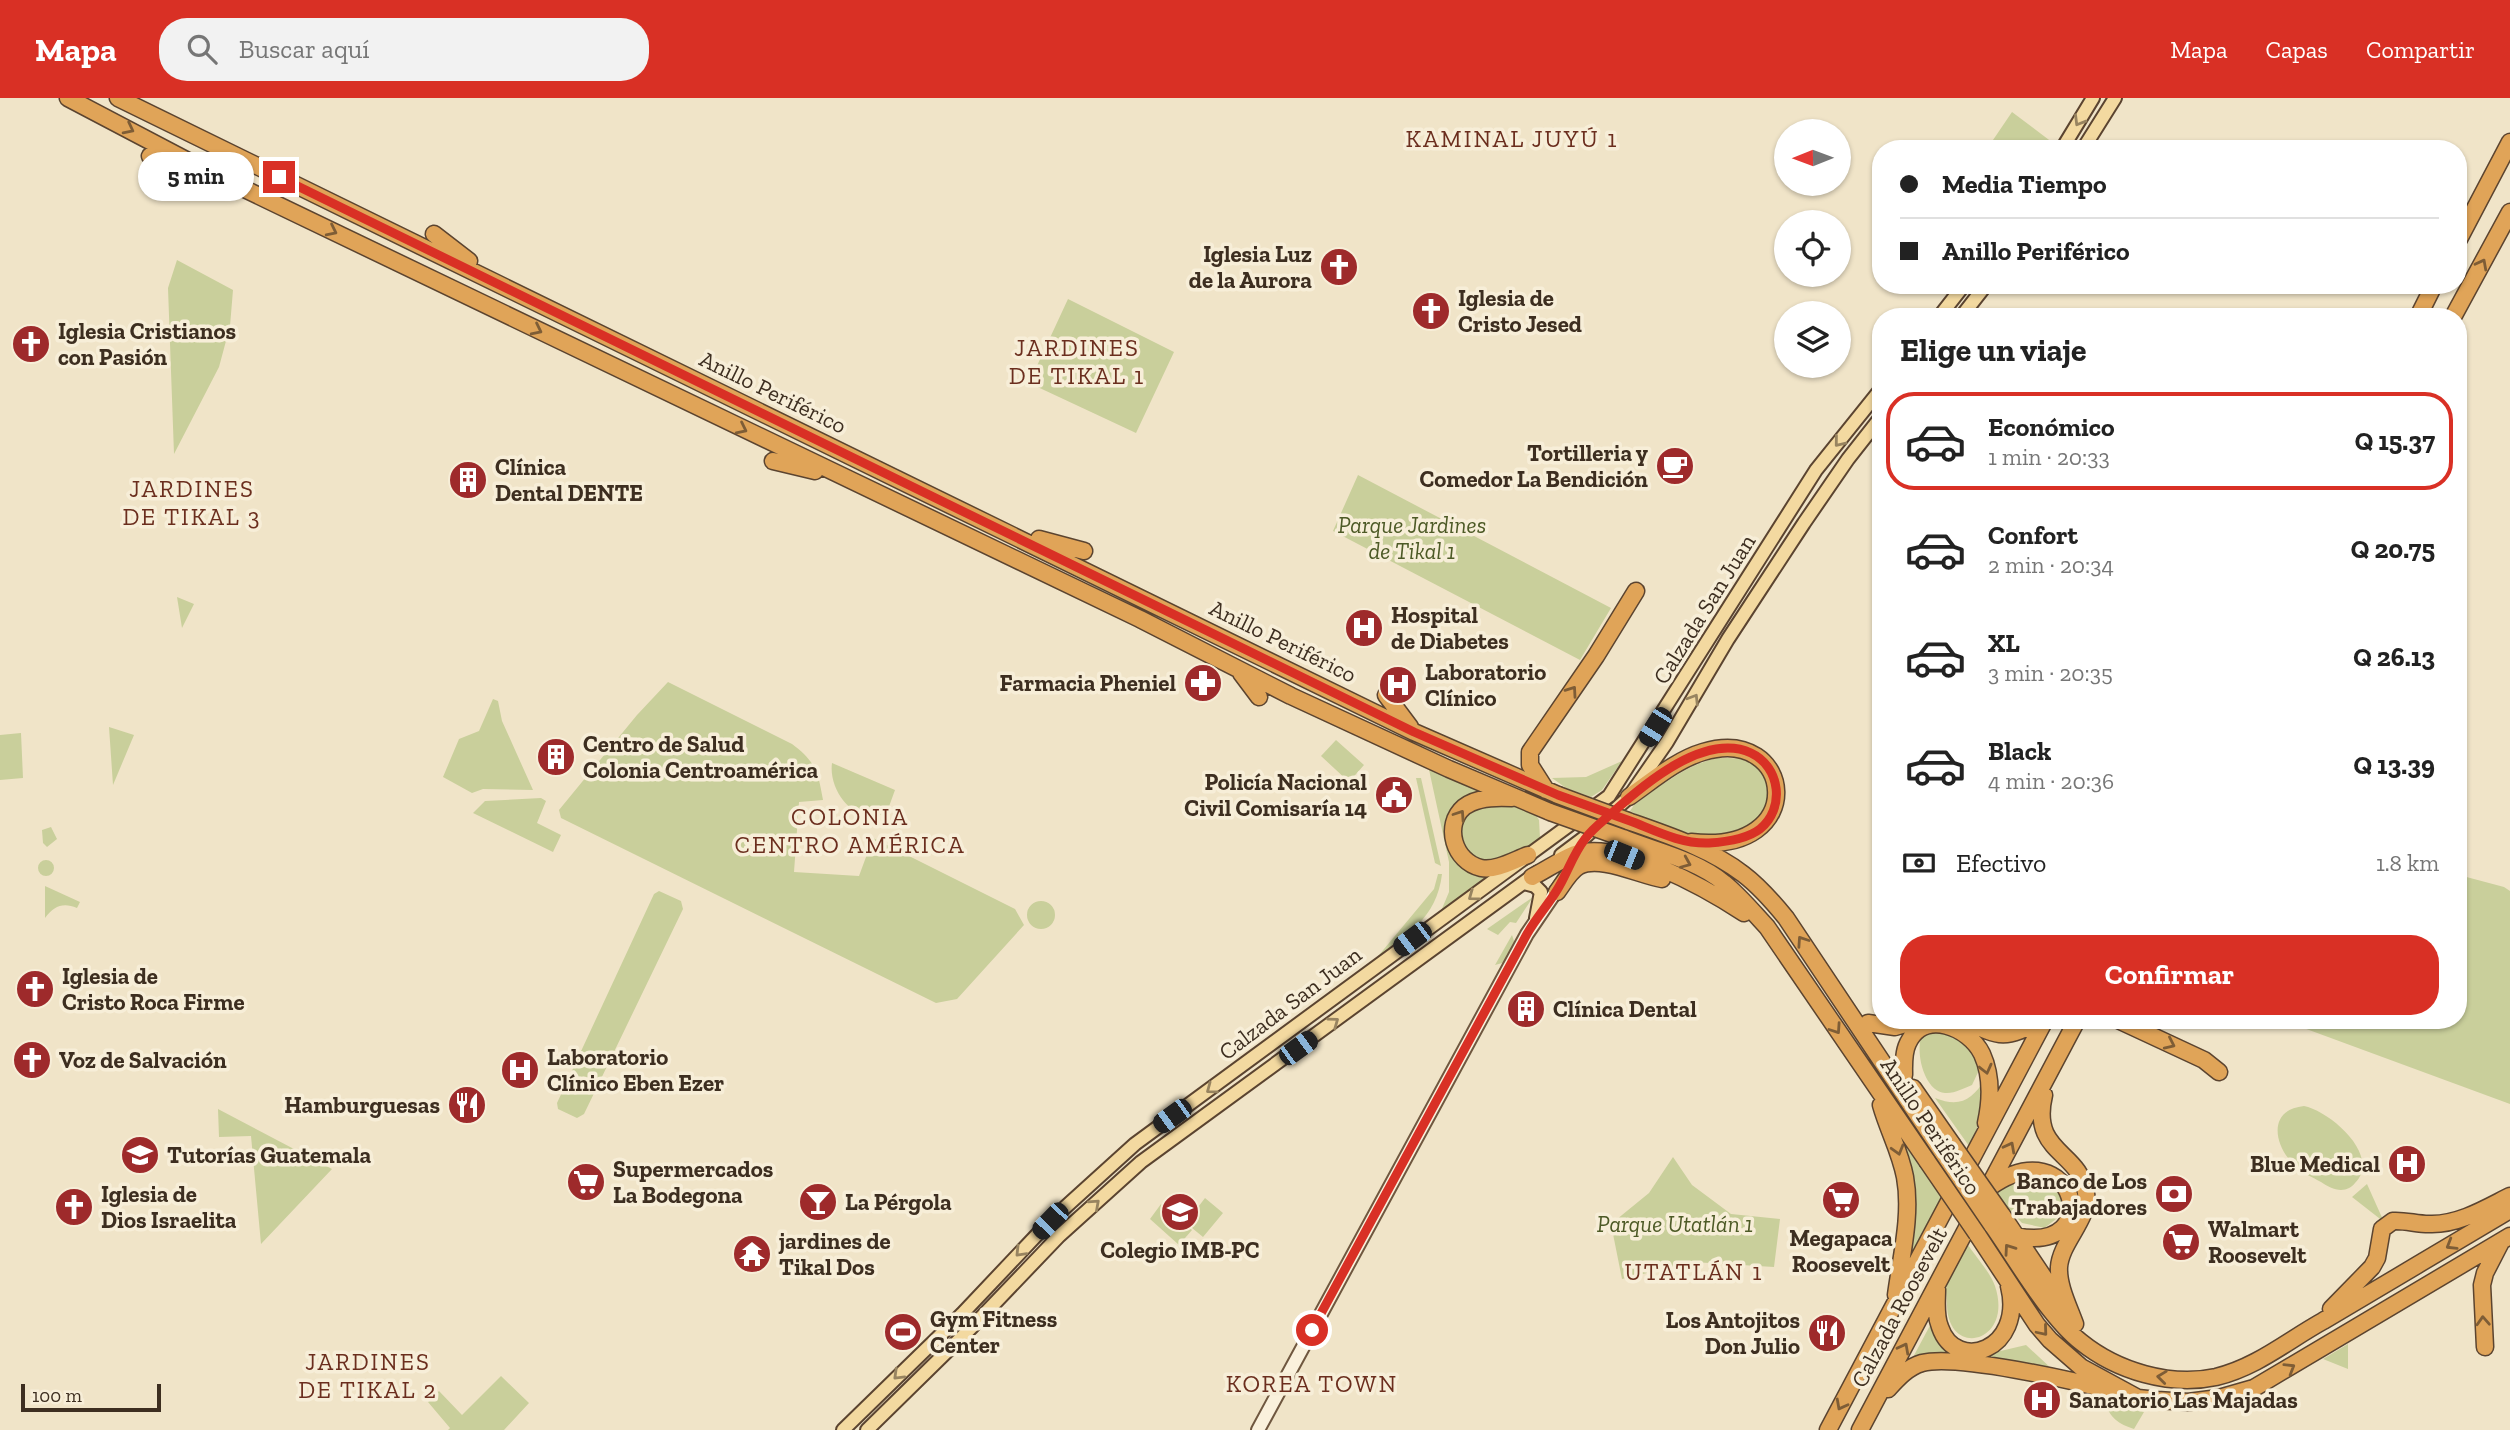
<!DOCTYPE html>
<html lang="es">
<head>
<meta charset="utf-8">
<style>
	:root { --surface:#fff; --page:#f2f2f2; --text:#222; --muted:#767676; --line:#e0e0e0; --accent:#d93025 }
	body { margin:0; font-family:"Zilla Slab",serif; background:var(--page); color:var(--text); height:100vh; display:flex; flex-direction:column; font-size:26px; white-space:nowrap }
	* { box-sizing:border-box; margin:0 }
	p { font-size:23px; color:var(--muted) }
	.icon { flex:none; width:38px; height:38px; fill:none; stroke:currentColor; stroke-width:2; stroke-linecap:round; stroke-linejoin:round }
	.map { position:relative; flex:1; overflow:hidden }
	.sheet { position:absolute; left:1872px; top:210px; width:595px; height:721px; display:flex; flex-direction:column; background:var(--surface); border-radius:28px; box-shadow:0 2px 5px #0004 }
	.sheet>* { flex:none }
	.hud { position:absolute; left:1872px; top:42px; width:595px; height:154px; border-radius:28px; box-shadow:0 2px 5px #0004; display:grid; align-content:center; height:154px; padding:0 28px; background:var(--surface) }
	.needle { width:46px; rotate:269deg }
	.fabs { position:absolute; left:1774px; top:21px; display:grid; gap:14px }
	.fabs a { display:grid; place-items:center; width:77px; height:77px; border-radius:50%; background:var(--surface); box-shadow:0 2px 5px #0004; font-size:35px }
	.scale { position:absolute; left:21px; bottom:18px; width:140px; box-sizing:border-box; padding-left:7px; border:4px solid #3d2e20; border-top:0; font-size:19px; line-height:24px; white-space:nowrap; color:#3d2e20; -webkit-text-stroke:5px #f7eed8; paint-order:stroke }
	.end { position:absolute; width:32px; height:32px; margin:-16px; border:9px solid #d93025; background:#fff; box-shadow:0 0 0 4px #fff }
	.from { border-radius:50% }
	.bubble { position:absolute; height:49px; border-radius:24px; background:var(--surface); box-shadow:0 2px 5px #0004; font-size:23px; font-weight:700; line-height:49px; text-align:center }
	.car { position:absolute; width:21px; height:42px; margin:-21px -10px; border-radius:9px; box-shadow:0 0 5px 2px #0007; background:linear-gradient(#222 24%,#8ab4d8 0 40%,#222 0 76%,#8ab4d8 0 86%,#222 0) }
	.hud b { display:flex; align-items:center; gap:24px; height:66px; font-size:26px }
	.hud b+b { border-top:2px solid var(--line) }
	.hud i { width:18px; height:18px; background:var(--text) }
	ul { padding:0; list-style:none }
	li { display:flex; align-items:center; gap:21px; height:98px; margin:0 14px 10px; padding:0 14px; border:4px solid transparent; border-radius:28px }
	li div { flex:1 }
	li b { display:block; font-size:26px }
	li em { font-style:normal; font-weight:700 }
	li.on { border-color:var(--accent) }
	li>.icon { width:63px; height:63px; stroke-width:1.5 }
	h2 { padding:0 28px; font-size:32px; line-height:84px }
	.pay { display:flex; align-items:center; gap:18px; height:77px; padding:0 28px; font-size:26px }
	.pay p { margin-inline-start:auto }
	.button { display:flex; gap:14px; margin-top:auto; padding:14px 28px }
	.button a { flex:1; height:80px; border-radius:28px; background:var(--accent); color:#fff; font-size:28px; font-weight:700; line-height:80px; text-align:center }
	header { display:flex; align-items:center; gap:42px; box-sizing:border-box; height:98px; padding:0 35px; background:var(--accent); color:#fff }
	header strong { font-size:33px }
	nav { display:flex; gap:38px; margin-inline-start:auto; font-size:24px }
	.search { width:490px; height:63px; background:var(--page); display:flex; align-items:center; gap:18px; box-sizing:border-box; padding:0 24px; border-radius:28px; color:var(--muted); font-size:26px }
	.map>svg:first-child { display:block }
	.green { fill:#c9cf9b }
	.lines { fill:none; stroke-linecap:round; stroke-linejoin:round }
	.secondary-casing { stroke:#6f573f; stroke-width:16 }
	.primary-casing { stroke:#5b4430; stroke-width:16 }
	.highway-casing { stroke:#5b4430; stroke-width:19 }
	.secondary { stroke:#faf1dc; stroke-width:12 }
	.primary { stroke:#f3d9a0; stroke-width:12 }
	.highway { stroke:#e0a458; stroke-width:16 }
	.highway-bridge-casing { stroke:#5b4430; stroke-width:19; stroke-linecap:butt }
	.highway-bridge { stroke:#e0a458; stroke-width:16 }
	.oneway { stroke:#988460 }
	.oneway2 { stroke:#7e5d36 }
	.route { stroke:#d93025; stroke-width:9 }
	.labels { text-anchor:middle; stroke-width:7; stroke-linejoin:round; paint-order:stroke }
	.poi-label { font-size:23px; font-weight:bold; fill:#3d2e20; stroke:#f7eed8; text-anchor:start }
	.street-label { font-size:23px; fill:#3d2e20; stroke:#f7eed8 }
	.park-label { font-size:23px; font-style:italic; fill:#4d5a26; stroke:#f7eed8 }
	.neighbourhood-label { font-size:24px; letter-spacing:2px; fill:#6b2e1e; stroke:#f7eed8 }
</style>
</head>
<body>
<header>
<strong>Mapa</strong>
<div class="search"><svg class="icon" aria-label="search" viewBox="0 0 24 24"><circle cx="10" cy="10" r="6"/><path d="M15 15l6 6"/></svg>Buscar aquí</div>
<nav><a>Mapa</a><a>Capas</a><a>Compartir</a></nav>
</header>
<div class="map">
<svg width="2510" height="1332" viewBox="0 0 2510 1332">
	<rect width="100%" height="100%" fill="#f0e4c8"/>
	<path class="green" d="M 2012,14 L 2057,48 L 2055,51 L 2004,51 L 1993,42 Z
		M 177,162 L 233,192 L 230,228 L 219,269 L 174,356 L 168,190 Z
		M 1068,201 L 1174,254 L 1136,335 L 1029,285 Z
		M 1358,377 L 1611,510 L 1580,562 L 1333,433 Z
		M 177,499 L 194,506 L 182,530 Z
		M 668,584 L 792,646 C 816,664 818,674 823,702 L 799,704 L 794,774 L 859,778 L 873,740 L 1015,811 L 1024,827 L 957,901 L 936,905 L 561,720 L 559,712 L 637,617 Z
		M 493,601 L 498,603 L 502,623 L 533,692 L 483,691 L 472,695 L 443,679 L 459,641 L 479,633 Z
		M 109,629 L 134,637 L 113,687 Z
		M 21,635 L 23,680 L 0,682 L 0,637 Z
		M 1336,642 L 1364,667 L 1349,684 L 1321,658 Z
		M 1717,660 C 1728,660 1739,659 1749,664 C 1772,676 1773,708 1754,724 C 1741,734 1712,738 1696,736 C 1681,735 1644,720 1630,713 L 1634,707 C 1660,688 1686,667 1717,660 Z
		M 1622,663 L 1602,692 L 1591,699 L 1566,690 L 1552,680 L 1586,679 Z
		M 832,665 L 895,692 L 887,714 C 857,730 828,694 832,665 Z
		M 1428,667 L 1484,696 L 1449,739 L 1491,777 L 1441,813 L 1449,794 L 1449,764 Z
		M 1416,680 L 1421,680 L 1441,768 L 1435,765 Z
		M 541,700 L 546,703 L 537,725 L 561,737 L 553,754 L 473,715 L 485,703 Z
		M 1514,707 L 1534,714 L 1539,722 L 1540,740 C 1527,750 1497,768 1479,762 C 1461,756 1452,724 1471,713 C 1483,706 1500,708 1514,707 Z
		M 51,729 L 57,741 L 47,749 L 43,745 L 42,732 Z
		M38 770a8 8 0 1 1 16 0a8 8 0 1 1-16 0Z
		M 1438,776 L 1442,776 C 1437,820 1406,838 1374,863 L 1434,791 Z
		M 2459,777 L 2504,789 L 2510,793 L 2510,1006 L 2282,922 L 2459,922 Z
		M 45,788 L 80,804 L 77,810 C 63,804 54,808 45,820 Z
		M 659,793 L 681,803 L 683,811 L 584,1016 L 577,1020 L 558,1011 L 557,1005 L 654,796 Z
		M 1533,799 L 1516,825 L 1510,824 L 1498,837 L 1487,831 Z
		M1027 817a14 14 0 1 1 28 0a14 14 0 1 1-28 0Z
		M 1512,837 L 1515,846 L 1506,864 L 1495,867 Z
		M 1944,932 L 1969,946 L 1981,968 L 1972,987 C 1964,990 1954,996 1945,995 C 1923,993 1914,950 1923,934 Z
		M 1986,980 L 1984,1014 L 1969,1048 L 1935,1000 C 1960,1010 1972,1002 1986,980 Z
		M 2304,1008 C 2330,1013 2382,1058 2355,1085 C 2352,1089 2347,1092 2341,1092 C 2334,1092 2327,1088 2321,1084 C 2312,1079 2302,1075 2294,1067 C 2274,1047 2267,1012 2304,1008 Z
		M 218,1011 L 332,1071 L 261,1146 L 251,1038 L 219,1039 Z
		M 1903,1044 L 1941,1099 L 1906,1167 L 1913,1084 Z
		M 1673,1059 L 1692,1087 L 1731,1116 L 1780,1121 L 1774,1169 L 1693,1164 L 1622,1181 L 1611,1126 L 1649,1095 Z
		M 2026,1082 C 2043,1082 2072,1089 2062,1114 C 2059,1120 2050,1125 2045,1130 L 2022,1125 L 1997,1099 L 2000,1089 Z
		M 2367,1086 L 2384,1124 L 2352,1099 Z
		M 1205,1100 L 1223,1115 L 1203,1139 L 1186,1125 Z
		M 1161,1106 L 1192,1132 L 1179,1147 L 1150,1121 Z
		M 1968,1147 C 1976,1159 1990,1174 1995,1188 C 2014,1245 1948,1261 1947,1207 C 1947,1200 1945,1192 1947,1186 C 1952,1173 1961,1159 1968,1147 Z
		M 1934,1220 L 1939,1238 L 1992,1255 L 2026,1247 L 2053,1272 L 1911,1263 Z
		M 2348,1246 L 2348,1271 L 2323,1261 Z
		M 501,1278 L 529,1305 L 504,1332 L 448,1332 L 450,1330 L 428,1304 L 439,1293 L 462,1317 Z
		M 2093,1295 L 2144,1314 L 2134,1331 C 2119,1326 2109,1320 2105,1303 Z"/>
	<g class="lines">
		<defs>
			<path id="secondary" d="M 1258,1332 L 1527,836 L 1561,786"/>
			<path id="primary" d="M 2062,51 L 2093,0
				M 2083,51 L 2115,0
				M 1939,219 L 1964,187
				M 1961,219 L 1986,187
				M 1561,757 L 1585,739 L 1629,699 L 1667,644 L 1728,541 L 1804,425 L 1848,361 L 1881,319
				M 1524,785 L 1535,788 L 1541,794 L 1536,820
				M 843,1332 L 962,1216 L 1050,1123 L 1135,1046 L 1609,698 L 1816,372 L 1881,291
				M 867,1332 L 972,1229 L 1059,1138 L 1141,1064 L 1538,774"/>
			<path id="highway" d="M 68,0 L 205,72 L 1140,521 L 1291,598 L 1449,671 L 1550,714
				M 118,0 L 1414,634 L 1558,697
				M 150,58 L 182,66
				M 434,136 L 469,163
				M 2459,141 L 2510,44
				M 2418,219 L 2434,187
				M 2453,219 L 2510,114
				M 773,363 L 815,373
				M 1039,441 L 1084,453
				M 1241,575 L 1259,599
				M 1386,597 L 1410,629
				M 1546,692 L 1530,667 L 1530,654 L 1596,558 L 1636,493
				M 1629,699 C 1652,683 1676,662 1703,654 C 1794,626 1811,758 1691,744
				M 1512,700 C 1496,699 1477,699 1464,709 C 1443,727 1454,764 1481,770 C 1496,773 1514,762 1528,757
				M 1628,723 C 1667,737 1709,750 1743,776 C 1759,788 1773,804 1786,820 L 1943,1055
				M 1623,740 C 1655,753 1697,762 1724,785 C 1740,798 1753,814 1767,829 L 1927,1063
				M 1532,779 C 1546,772 1560,762 1575,756 C 1620,741 1707,791 1744,815
				M 1557,794 C 1563,786 1570,773 1579,768 C 1600,757 1639,777 1662,781
				M 1964,922 C 2001,940 2004,942 2042,922
				M 2118,922 L 2204,962 L 2219,974
				M 1868,925 L 1895,929 L 1918,922
				M 1904,977 C 1904,967 1903,955 1908,945 C 1924,911 1969,929 1982,956 C 1992,978 1991,1002 1986,1025
				M 1913,990 L 1952,1046
				M 2044,997 C 2030,1056 2080,1052 2086,1095 C 2090,1121 2061,1143 2059,1169 C 2058,1188 2069,1209 2075,1226
				M 1881,1007 C 1888,1032 1900,1053 1905,1079 C 1912,1117 1901,1159 1896,1197
				M 1990,1089 C 2075,1029 2108,1157 2016,1138
				M 2002,1117 L 2063,1208
				M 1992,1127 C 2016,1161 2049,1219 2081,1244 C 2117,1273 2170,1289 2216,1279 C 2257,1269 2287,1243 2323,1223 C 2385,1186 2448,1149 2510,1112
				M 1977,1136 L 2037,1227 L 2050,1242 L 2081,1269 L 2138,1300 L 2157,1302 L 2188,1304 L 2219,1300 L 2254,1290 L 2510,1138
				M 1937,1191 C 1937,1204 1935,1217 1940,1229 C 1956,1276 2025,1252 2009,1188
				M 2331,1211 L 2372,1169 L 2377,1160 L 2382,1131 L 2393,1123 C 2406,1122 2419,1127 2432,1126 C 2460,1126 2486,1110 2510,1098
				M 2485,1249 L 2482,1187 L 2485,1175 L 2501,1144
				M 1888,1291 C 1898,1280 1908,1269 1922,1265 C 1957,1256 2075,1283 2113,1293
				M 1828,1332 L 2045,922
				M 1860,1332 L 2077,922"/>
		</defs>
		<use href="#secondary" class="secondary-casing"/>
		<use href="#primary" class="primary-casing"/>
		<use href="#highway" class="highway-casing"/>
		<use href="#secondary" class="secondary"/>
		<use href="#primary" class="primary"/>
		<use href="#highway" class="highway"/>
		<defs>
			<path id="highway-bridge" d="M 1558,697 L 1628,723
				M 1550,714 L 1623,740
				M 1952,1046 L 2002,1117
				M 1943,1055 L 1992,1127
				M 1927,1063 L 1977,1136"/>
		</defs>
		<use href="#highway-bridge" class="highway-bridge-casing"/>
		<use href="#highway-bridge" class="highway-bridge"/>
	</g>
	<defs><path id="oneway-chevron" d="M-2-3.5L2.5 0L-2 3.5" fill="none" stroke-width="1.6" stroke-linecap="round" stroke-linejoin="round" transform="scale(1.75)"/></defs>
	<g class="oneway">
		<use href="#oneway-chevron" transform="translate(2079 23) rotate(121)"/>
		<use href="#oneway-chevron" transform="translate(1839 344) rotate(129)"/>
		<use href="#oneway-chevron" transform="translate(1694 601) rotate(-58)"/>
		<use href="#oneway-chevron" transform="translate(1473 798) rotate(144)"/>
		<use href="#oneway-chevron" transform="translate(1334 924) rotate(-36)"/>
		<use href="#oneway-chevron" transform="translate(1211 991) rotate(143)"/>
		<use href="#oneway-chevron" transform="translate(1095 1106) rotate(-42)"/>
		<use href="#oneway-chevron" transform="translate(1020 1154) rotate(134)"/>
		<use href="#oneway-chevron" transform="translate(898 1277) rotate(136)"/>
	</g>
	<g class="oneway2">
		<use href="#oneway-chevron" transform="translate(129 31) rotate(27)"/>
		<use href="#oneway-chevron" transform="translate(332 133) rotate(26)"/>
		<use href="#oneway-chevron" transform="translate(2482 166) rotate(-62)"/>
		<use href="#oneway-chevron" transform="translate(537 232) rotate(26)"/>
		<use href="#oneway-chevron" transform="translate(742 331) rotate(26)"/>
		<use href="#oneway-chevron" transform="translate(1572 593) rotate(-55)"/>
		<use href="#oneway-chevron" transform="translate(1460 717) rotate(-56)"/>
		<use href="#oneway-chevron" transform="translate(1686 765) rotate(23)"/>
		<use href="#oneway-chevron" transform="translate(1802 843) rotate(-124)"/>
		<use href="#oneway-chevron" transform="translate(1836 931) rotate(56)"/>
		<use href="#oneway-chevron" transform="translate(2170 946) rotate(25)"/>
		<use href="#oneway-chevron" transform="translate(1986 971) rotate(76)"/>
		<use href="#oneway-chevron" transform="translate(2010 1049) rotate(-62)"/>
		<use href="#oneway-chevron" transform="translate(1898 1052) rotate(74)"/>
		<use href="#oneway-chevron" transform="translate(2451 1147) rotate(149)"/>
		<use href="#oneway-chevron" transform="translate(2009 1151) rotate(-125)"/>
		<use href="#oneway-chevron" transform="translate(2483 1223) rotate(-93)"/>
		<use href="#oneway-chevron" transform="translate(2043 1233) rotate(50)"/>
		<use href="#oneway-chevron" transform="translate(1904 1250) rotate(-62)"/>
		<use href="#oneway-chevron" transform="translate(2290 1270) rotate(-31)"/>
		<use href="#oneway-chevron" transform="translate(2162 1279) rotate(-173)"/>
		<use href="#oneway-chevron" transform="translate(1841 1307) rotate(118)"/>
	</g>
	<g class="lines">
		<path class="route" d="M 279,79 L 1414,634 L 1558,697 C 1583,706 1608,715 1633,724 C 1658,734 1682,746 1709,745 C 1725,744 1747,741 1760,731 C 1785,711 1781,669 1751,655 C 1705,634 1644,686 1612,715 C 1603,723 1592,731 1585,741 C 1573,756 1567,776 1557,792 C 1548,807 1536,820 1527,836 L 1312,1232"/>
	</g>
	<defs>
		<symbol id="church-disc" viewBox="-11 -11 22 22"><circle r="9.5" fill="#9e2a2b" stroke="#f7eed8"/><path d="M-1.2-6h2.4v3.5h3.3v2.4h-3.3V6h-2.4V-.1h-3.3v-2.4h3.3Z" fill="#fff"/></symbol>
		<symbol id="cafe-disc" viewBox="-11 -11 22 22"><circle r="9.5" fill="#9e2a2b" stroke="#f7eed8"/><path d="M-5.5-4.5H6V0H3Q3 3.5 0 3.5H-2.5Q-5.5 3.5-5.5 0ZM3-3.2v2h1.7v-2ZM-6 4.5H4V6H-6Z" fill="#fff"/></symbol>
		<symbol id="building-disc" viewBox="-11 -11 22 22"><circle r="9.5" fill="#9e2a2b" stroke="#f7eed8"/><path d="M-4-6H4V6H1V3H-1V6H-4ZM-2.5-4.3h1.7v1.8h-1.7ZM.8-4.3h1.7v1.8H.8ZM-2.5-1h1.7V.8h-1.7ZM.8-1h1.7V.8H.8Z" fill="#fff"/></symbol>
		<symbol id="hospital-disc" viewBox="-11 -11 22 22"><circle r="9.5" fill="#9e2a2b" stroke="#f7eed8"/><path d="M-5-5h3v3.5h4V-5h3V5h-3V1.5h-4V5h-3Z" fill="#fff"/></symbol>
		<symbol id="pharmacy-disc" viewBox="-11 -11 22 22"><circle r="9.5" fill="#9e2a2b" stroke="#f7eed8"/><path d="M-2-6h4v4h4v4h-4v4h-4v-4h-4v-4h4Z" fill="#fff"/></symbol>
		<symbol id="civic-disc" viewBox="-11 -11 22 22"><circle r="9.5" fill="#9e2a2b" stroke="#f7eed8"/><path d="M-.6-6.5H3V-4.5H.6V-3L4-1V1h2V6H-6V1h2V-1L-.6-3ZM-1.2 2.5V6h2.4V2.5Z" fill="#fff"/></symbol>
		<symbol id="restaurant-disc" viewBox="-11 -11 22 22"><circle r="9.5" fill="#9e2a2b" stroke="#f7eed8"/><path d="M-5-6h1v4h1v-4h1v4h1v-4h1v5L-1.5 .5V6h-2V.5L-5-1ZM5-6V6H3V1.5H1.5Q1.5-4 5-6Z" fill="#fff"/></symbol>
		<symbol id="school-disc" viewBox="-11 -11 22 22"><circle r="9.5" fill="#9e2a2b" stroke="#f7eed8"/><path d="M0-5L7-2L0 1L-7-2ZM-4 1L0 2.5L4 1V4Q0 6-4 4Z" fill="#fff"/></symbol>
		<symbol id="supermarket-disc" viewBox="-11 -11 22 22"><circle r="9.5" fill="#9e2a2b" stroke="#f7eed8"/><path d="M-6-5.5h2.5l.6 2H6L4.5 2H-2.5L-4.4-4H-6ZM-1.5 3.2a1.3 1.3 0 1 0 .1 0ZM3 3.2a1.3 1.3 0 1 0 .1 0Z" fill="#fff"/></symbol>
		<symbol id="bank-disc" viewBox="-11 -11 22 22"><circle r="9.5" fill="#9e2a2b" stroke="#f7eed8"/><path d="M-6-4H6V4H-6ZM0-2.3a2.3 2.3 0 1 0 0 4.6a2.3 2.3 0 1 0 0-4.6Z" fill="#fff"/></symbol>
		<symbol id="bar-disc" viewBox="-11 -11 22 22"><circle r="9.5" fill="#9e2a2b" stroke="#f7eed8"/><path d="M-6-5H6L.8 .8V4.5H3.5V6h-7V4.5H-.8V.8Z" fill="#fff"/></symbol>
		<symbol id="temple-disc" viewBox="-11 -11 22 22"><circle r="9.5" fill="#9e2a2b" stroke="#f7eed8"/><path d="M0-6L5-2H3V0L6.5 2.5H4V6H1.5V3h-3V6H-4V2.5H-6.5L-3 0V-2H-5Z" fill="#fff"/></symbol>
		<symbol id="stadium-disc" viewBox="-11 -11 22 22"><circle r="9.5" fill="#9e2a2b" stroke="#f7eed8"/><path d="M0-5a6.5 5 0 1 0 0 10a6.5 5 0 1 0 0-10ZM-3.5-1.8h7v3.6h-7Z" fill="#fff"/></symbol>
	</defs>
	<g fill-rule="evenodd">
		<use href="#church-disc" x="1317" y="147" width="44" height="44"/>
		<use href="#church-disc" x="1409" y="191" width="44" height="44"/>
		<use href="#church-disc" x="9" y="224" width="44" height="44"/>
		<use href="#cafe-disc" x="1653" y="346" width="44" height="44"/>
		<use href="#building-disc" x="446" y="360" width="44" height="44"/>
		<use href="#hospital-disc" x="1342" y="508" width="44" height="44"/>
		<use href="#pharmacy-disc" x="1181" y="563" width="44" height="44"/>
		<use href="#hospital-disc" x="1376" y="565" width="44" height="44"/>
		<use href="#building-disc" x="534" y="637" width="44" height="44"/>
		<use href="#civic-disc" x="1372" y="675" width="44" height="44"/>
		<use href="#church-disc" x="13" y="869" width="44" height="44"/>
		<use href="#building-disc" x="1504" y="889" width="44" height="44"/>
		<use href="#church-disc" x="10" y="940" width="44" height="44"/>
		<use href="#hospital-disc" x="498" y="950" width="44" height="44"/>
		<use href="#restaurant-disc" x="445" y="985" width="44" height="44"/>
		<use href="#school-disc" x="118" y="1035" width="44" height="44"/>
		<use href="#hospital-disc" x="2385" y="1044" width="44" height="44"/>
		<use href="#supermarket-disc" x="564" y="1062" width="44" height="44"/>
		<use href="#bank-disc" x="2152" y="1074" width="44" height="44"/>
		<use href="#supermarket-disc" x="1819" y="1080" width="44" height="44"/>
		<use href="#bar-disc" x="796" y="1082" width="44" height="44"/>
		<use href="#church-disc" x="52" y="1087" width="44" height="44"/>
		<use href="#school-disc" x="1158" y="1092" width="44" height="44"/>
		<use href="#supermarket-disc" x="2159" y="1122" width="44" height="44"/>
		<use href="#temple-disc" x="730" y="1134" width="44" height="44"/>
		<use href="#stadium-disc" x="881" y="1212" width="44" height="44"/>
		<use href="#restaurant-disc" x="1805" y="1213" width="44" height="44"/>
		<use href="#hospital-disc" x="2020" y="1280" width="44" height="44"/>
	</g>
	<g class="labels">
		<g class="poi-label">
			<text x="1312" y="164" text-anchor="end">Iglesia Luz<tspan x="1312" dy="26">de la Aurora</tspan></text>
			<text x="1458" y="208">Iglesia de<tspan x="1458" dy="26">Cristo Jesed</tspan></text>
			<text x="58" y="241">Iglesia Cristianos<tspan x="58" dy="26">con Pasión</tspan></text>
			<text x="1648" y="363" text-anchor="end">Tortilleria y<tspan x="1648" dy="26">Comedor La Bendición</tspan></text>
			<text x="495" y="377">Clínica<tspan x="495" dy="26">Dental DENTE</tspan></text>
			<text x="1391" y="525">Hospital<tspan x="1391" dy="26">de Diabetes</tspan></text>
			<text x="1425" y="582">Laboratorio<tspan x="1425" dy="26">Clínico</tspan></text>
			<text x="1176" y="593" text-anchor="end">Farmacia Pheniel</text>
			<text x="583" y="654">Centro de Salud<tspan x="583" dy="26">Colonia Centroamérica</tspan></text>
			<text x="1367" y="692" text-anchor="end">Policía Nacional<tspan x="1367" dy="26">Civil Comisaría 14</tspan></text>
			<text x="62" y="886">Iglesia de<tspan x="62" dy="26">Cristo Roca Firme</tspan></text>
			<text x="1553" y="919">Clínica Dental</text>
			<text x="547" y="967">Laboratorio<tspan x="547" dy="26">Clínico Eben Ezer</tspan></text>
			<text x="59" y="970">Voz de Salvación</text>
			<text x="440" y="1015" text-anchor="end">Hamburguesas</text>
			<text x="167" y="1065">Tutorías Guatemala</text>
			<text x="2380" y="1074" text-anchor="end">Blue Medical</text>
			<text x="613" y="1079">Supermercados<tspan x="613" dy="26">La Bodegona</tspan></text>
			<text x="2147" y="1091" text-anchor="end">Banco de Los<tspan x="2147" dy="26">Trabajadores</tspan></text>
			<text x="101" y="1104">Iglesia de<tspan x="101" dy="26">Dios Israelita</tspan></text>
			<text x="845" y="1112">La Pérgola</text>
			<text x="2208" y="1139">Walmart<tspan x="2208" dy="26">Roosevelt</tspan></text>
			<text x="1841" y="1148" text-anchor="middle">Megapaca<tspan x="1841" dy="26">Roosevelt</tspan></text>
			<text x="779" y="1151">jardines de<tspan x="779" dy="26">Tikal Dos</tspan></text>
			<text x="1180" y="1160" text-anchor="middle">Colegio IMB-PC</text>
			<text x="930" y="1229">Gym Fitness<tspan x="930" dy="26">Center</tspan></text>
			<text x="1800" y="1230" text-anchor="end">Los Antojitos<tspan x="1800" dy="26">Don Julio</tspan></text>
			<text x="2069" y="1310">Sanatorio Las Majadas</text>
		</g>
		<g class="street-label">
			<text transform="translate(773 294) rotate(26)" y="8">Anillo Periférico</text>
			<text transform="translate(1704 511) rotate(-58)" y="8">Calzada San Juan</text>
			<text transform="translate(1283 543) rotate(26)" y="8">Anillo Periférico</text>
			<text transform="translate(1290 905) rotate(-37)" y="8">Calzada San Juan</text>
			<text transform="translate(1931 1028) rotate(56)" y="8">Anillo Periférico</text>
			<text transform="translate(1899 1209) rotate(-62)" y="8">Calzada Roosevelt</text>
		</g>
		<g class="park-label">
			<text x="1412" y="435">Parque Jardines<tspan x="1412" dy="26">de Tikal 1</tspan></text>
			<text x="1675" y="1134">Parque Utatlán 1</text>
		</g>
		<g class="neighbourhood-label">
			<text x="1512" y="49">KAMINAL JUYÚ 1</text>
			<text x="1077" y="258">JARDINES<tspan x="1077" dy="28">DE TIKAL 1</tspan></text>
			<text x="192" y="399">JARDINES<tspan x="192" dy="28">DE TIKAL 3</tspan></text>
			<text x="850" y="727">COLONIA<tspan x="850" dy="28">CENTRO AMÉRICA</tspan></text>
			<text x="1694" y="1182">UTATLÁN 1</text>
			<text x="368" y="1272">JARDINES<tspan x="368" dy="28">DE TIKAL 2</tspan></text>
			<text x="1312" y="1294">KOREA TOWN</text>
		</g>
	</g>
</svg>
<div class="fabs">
<a><svg class="needle" viewBox="-14 -14 28 28"><path d="M0-13l5 13h-10z" fill="#e53935"/><path d="M0 13l5-13h-10z" fill="#767676"/></svg></a>
<a><svg class="icon" aria-label="locate" viewBox="0 0 24 24"><circle cx="12" cy="12" r="6"/><path d="M12 2v4M12 18v4M2 12h4M18 12h4"/></svg></a>
<a><svg class="icon" aria-label="layers" viewBox="0 0 24 24"><path d="M12 4l9 5-9 5-9-5zM3 14l9 5 9-5"/></svg></a>
</div>
<div class="scale">100 m</div>
<i class="end from" style="left:1312px;top:1232px"></i>
<i class="end" style="left:279px;top:79px"></i>
<div class="bubble" style="left:138px;top:54px;width:116px">5 min</div>
<i class="car" style="left:1655px;top:629px;rotate:212deg"></i>
<i class="car" style="left:1624px;top:757px;rotate:112deg"></i>
<i class="car" style="left:1412px;top:841px;rotate:233deg"></i>
<i class="car" style="left:1298px;top:950px;rotate:54deg"></i>
<i class="car" style="left:1172px;top:1018px;rotate:234deg"></i>
<i class="car" style="left:1050px;top:1123px;rotate:224deg"></i>
<div class="hud">
<b><i class="from"></i>Media Tiempo</b>
<b><i></i>Anillo Periférico</b>
</div>
<section class="sheet">
<h2>Elige un viaje</h2>
<ul>
<li class="on"><svg class="icon" aria-label="car" viewBox="0 0 24 24"><path d="M5 17H2v-5l4-1 3-4h7l3 4 3 1v5h-3M9 17h6M6 11h13"/><circle cx="7" cy="17" r="2"/><circle cx="17" cy="17" r="2"/></svg><div><b>Económico</b><p>1 min · 20:33</p></div><em>Q 15.37</em></li>
<li><svg class="icon" aria-label="car" viewBox="0 0 24 24"><path d="M5 17H2v-5l4-1 3-4h7l3 4 3 1v5h-3M9 17h6M6 11h13"/><circle cx="7" cy="17" r="2"/><circle cx="17" cy="17" r="2"/></svg><div><b>Confort</b><p>2 min · 20:34</p></div><em>Q 20.75</em></li>
<li><svg class="icon" aria-label="car" viewBox="0 0 24 24"><path d="M5 17H2v-5l4-1 3-4h7l3 4 3 1v5h-3M9 17h6M6 11h13"/><circle cx="7" cy="17" r="2"/><circle cx="17" cy="17" r="2"/></svg><div><b>XL</b><p>3 min · 20:35</p></div><em>Q 26.13</em></li>
<li><svg class="icon" aria-label="car" viewBox="0 0 24 24"><path d="M5 17H2v-5l4-1 3-4h7l3 4 3 1v5h-3M9 17h6M6 11h13"/><circle cx="7" cy="17" r="2"/><circle cx="17" cy="17" r="2"/></svg><div><b>Black</b><p>4 min · 20:36</p></div><em>Q 13.39</em></li>
</ul>
<div class="pay"><svg class="icon" aria-label="cash" viewBox="0 0 24 24"><path d="M3 7h18v10H3z"/><circle cx="12" cy="12" r="2"/></svg>Efectivo<p>1.8 km</p></div>
<div class="button"><a>Confirmar</a></div>
</section>
</div>
</body>
</html>
